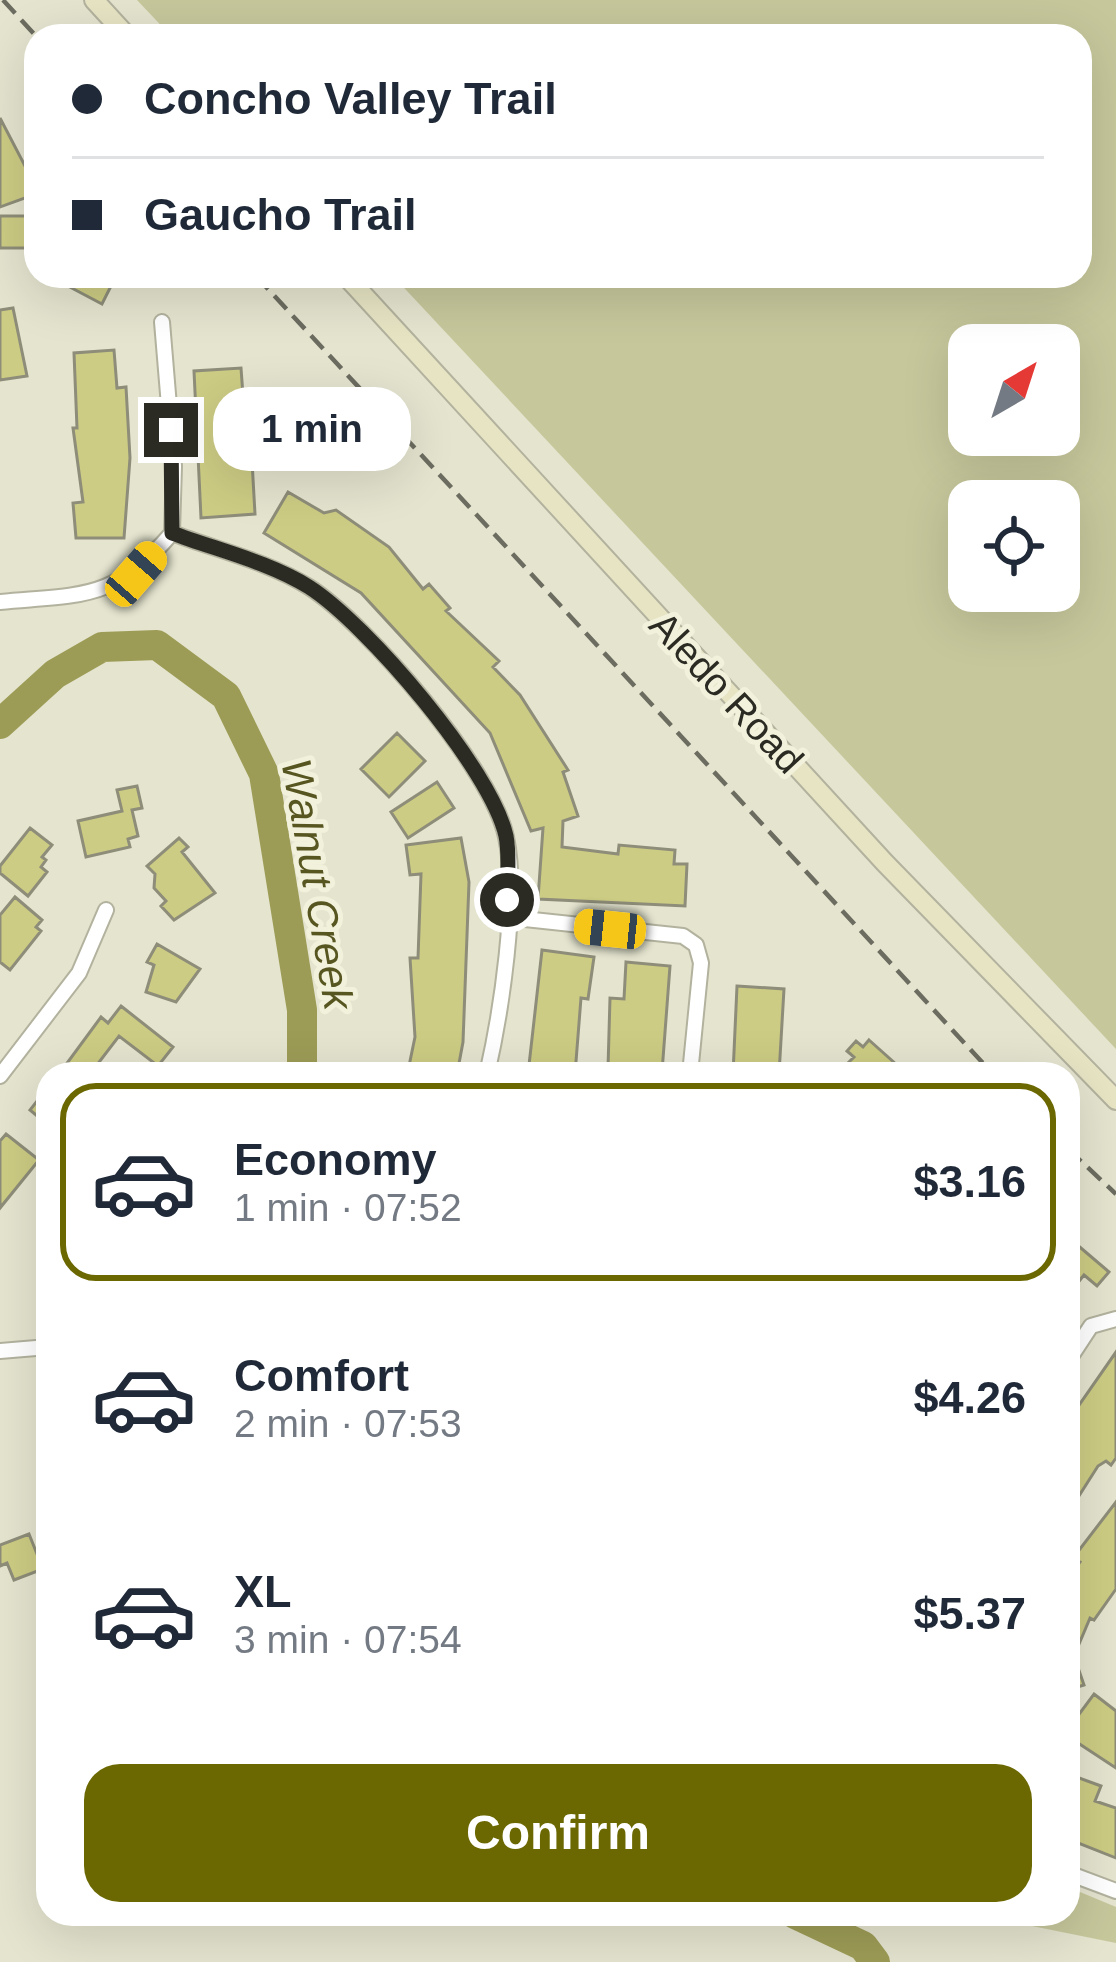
<!DOCTYPE html>
<html lang="en">
<head>
<meta charset="utf-8">
<style>
	:root { --surface:#fff; --page:#f6f6f7; --text:#1f2937; --muted:#747a83; --line:#e0e1e3; --accent:#6b6801 }
	body { margin:0; font-family:Helvetica,sans-serif; background:var(--page); color:var(--text); height:100vh; display:flex; flex-direction:column; font-size:45px; white-space:nowrap }
	* { box-sizing:border-box; margin:0 }
	p { font-size:39px; color:var(--muted) }
	.icon { flex:none; width:66px; height:66px; fill:none; stroke:currentColor; stroke-width:2; stroke-linecap:round; stroke-linejoin:round }
	.map { position:relative; flex:1; overflow:hidden }
	.sheet { position:absolute; left:36px; top:1062px; width:1044px; height:864px; display:flex; flex-direction:column; background:var(--surface); border-radius:36px; box-shadow:0 12px 48px #0002 }
	.sheet>* { flex:none }
	.top-card { position:absolute; left:24px; top:24px; width:1068px; height:264px; border-radius:36px; box-shadow:0 12px 48px #0002; display:grid; align-content:center; height:264px; padding:0 48px; background:var(--surface) }
	.needle { width:78px; rotate:39deg }
	.tools { position:absolute; left:948px; top:324px; display:grid; gap:24px }
	.tools a { display:grid; place-items:center; width:132px; height:132px; border-radius:24px; background:var(--surface); box-shadow:0 12px 48px #0002; font-size:60px }
	.end { position:absolute; width:54px; height:54px; margin:-27px; border:15px solid #2b2b23; background:#fff; box-shadow:0 0 0 6px #fff }
	.from { border-radius:50% }
	.bubble { position:absolute; height:84px; border-radius:36px; background:var(--surface); box-shadow:0 12px 48px #0002; font-size:39px; font-weight:600; line-height:84px; text-align:center }
	.car { position:absolute; width:36px; height:72px; margin:-36px -18px; border-radius:15px; box-shadow:0 0 9px 3px #0007; background:linear-gradient(#f5c518 24%,#345 0 40%,#f5c518 0 76%,#345 0 86%,#f5c518 0) }
	.top-card b { display:flex; align-items:center; gap:42px; height:114px; font-size:45px }
	.top-card b+b { border-top:3px solid var(--line) }
	.top-card i { width:30px; height:30px; background:var(--text) }
	ul { padding:21px 0 0; list-style:none }
	li { display:flex; align-items:center; gap:36px; height:198px; margin:0 24px 18px; padding:0 24px; border:6px solid transparent; border-radius:36px }
	li div { flex:1 }
	li b { display:block; font-size:45px }
	li em { font-style:normal; font-weight:600 }
	li.active { border-color:var(--accent) }
	li>.icon { width:108px; height:108px; stroke-width:1.5 }
	.button { display:flex; gap:24px; margin-top:auto; padding:24px 48px }
	.button a { flex:1; height:138px; border-radius:36px; background:var(--accent); color:#fff; font-size:48px; font-weight:600; line-height:138px; text-align:center }
	.map>svg:first-child { display:block }
	.green { fill:#c7c79c; fill-rule:evenodd }
	.lines { fill:none; stroke-linecap:round; stroke-linejoin:round }
	.river { stroke:#9d9c56; stroke-width:30 }
	.building { fill:#cdcc84; stroke:#8d8d79; stroke-width:3 }
	.street-casing { stroke:#b2b29e; stroke-width:18 }
	.secondary-casing { stroke:#b2b29e; stroke-width:22 }
	.street { stroke:#fff; stroke-width:14 }
	.secondary { stroke:#e6e4c3; stroke-width:18 }
	.rail { stroke:#6c6c60; stroke-width:4.5; stroke-dasharray:18 9; stroke-linecap:butt }
	.route { stroke:#2b2b23; stroke-width:15 }
	.labels { text-anchor:middle; stroke-width:10; stroke-linejoin:round; paint-order:stroke }
	.street-label { font-size:39px; fill:#2b2b23; stroke:#f1f1dc }
	.water-label { font-size:42px; font-style:italic; fill:#575520; stroke:#f1f1dc }
</style>
</head>
<body>
<div class="map">
<svg width="1116" height="1962" viewBox="0 0 1116 1962">
	<rect width="100%" height="100%" fill="#e4e4cf"/>
	<path class="green" d="M 137,0 L 1116,0 L 1116,1049 L 393,276 L 1080,276 L 1080,36 L 171,36 ZM 969,345 L 1059,345 L 1059,435 L 969,435 ZM 969,501 L 1059,501 L 1059,591 L 969,591 Z
		M 1068,1887 L 1116,1907 L 1116,1943 L 973,1914 L 1068,1914 Z"/>
	<g class="lines">
		<path class="river" d="M 0,724 L 55,674 L 102,647 L 157,645 L 226,696 L 264,774 L 302,1010 L 302,1074
			M 795,1914 L 863,1946 L 875,1962"/>
	</g>
	<path class="building" d="M 0,118 L 36,187 L 36,194 L 0,207 Z
		M 0,216 L 36,216 L 36,248 L 0,248 Z
		M 49,276 L 116,276 L 102,304 Z
		M 13,308 L 27,376 L 0,380 L 0,310 Z
		M 114,350 L 117,388 L 126,387 L 130,458 L 124,538 L 76,538 L 73,503 L 83,502 L 73,428 L 77,428 L 74,353 Z
		M 241,368 L 244,409 L 251,409 L 248,462 L 252,461 L 255,514 L 201,518 L 194,371 Z
		M 288,492 L 324,513 L 336,510 L 389,547 L 423,589 L 429,584 L 450,608 L 446,611 L 499,661 L 493,667 L 520,695 L 568,770 L 563,772 L 578,816 L 563,821 L 562,847 L 618,854 L 619,845 L 675,850 L 674,864 L 687,864 L 685,906 L 538,899 L 543,828 L 531,831 L 490,733 L 361,593 L 264,533 Z
		M 397,733 L 425,761 L 389,797 L 361,769 Z
		M 437,782 L 454,808 L 408,838 L 391,812 Z
		M 137,786 L 142,808 L 132,810 L 138,836 L 128,839 L 130,847 L 86,857 L 78,821 L 122,811 L 117,790 Z
		M 30,828 L 52,845 L 42,857 L 46,860 L 41,867 L 47,872 L 28,896 L 0,873 L 0,866 Z
		M 179,838 L 188,847 L 182,852 L 215,893 L 174,920 L 161,906 L 166,901 L 154,888 L 155,874 L 147,866 Z
		M 461,838 L 469,882 L 463,1042 L 457,1074 L 448,1074 L 409,1066 L 415,1037 L 410,958 L 418,958 L 421,874 L 410,875 L 406,845 Z
		M 15,897 L 42,920 L 36,927 L 41,931 L 10,970 L 0,962 L 0,915 Z
		M 157,944 L 200,969 L 176,1002 L 146,992 L 154,965 L 147,962 Z
		M 542,950 L 594,957 L 588,999 L 581,998 L 575,1074 L 528,1074 Z
		M 626,962 L 670,966 L 662,1072 L 608,1068 L 610,998 L 624,999 Z
		M 737,986 L 784,989 L 779,1074 L 733,1074 Z
		M 121,1006 L 173,1047 L 158,1066 L 119,1036 L 90,1074 L 59,1074 L 101,1017 L 108,1023 Z
		M 869,1040 L 907,1074 L 860,1074 L 848,1063 L 854,1057 L 847,1051 L 856,1041 L 863,1047 Z
		M 48,1087 L 48,1125 L 30,1110 Z
		M 6,1134 L 39,1160 L 0,1208 L 0,1141 Z
		M 1068,1237 L 1109,1272 L 1097,1286 L 1084,1275 L 1068,1295 Z
		M 1116,1352 L 1116,1458 L 1111,1465 L 1106,1461 L 1098,1466 L 1068,1513 L 1068,1421 Z
		M 1116,1502 L 1116,1589 L 1094,1620 L 1090,1618 L 1074,1656 L 1084,1685 L 1068,1690 L 1068,1579 L 1080,1562 L 1073,1558 Z
		M 29,1534 L 43,1569 L 14,1580 L 7,1563 L 0,1566 L 0,1545 Z
		M 1094,1694 L 1116,1711 L 1116,1768 L 1078,1743 L 1068,1755 L 1068,1729 Z
		M 1071,1775 L 1101,1786 L 1095,1801 L 1116,1808 L 1116,1858 L 1068,1839 Z"/>
	<g class="lines">
		<defs>
			<path id="street" d="M 172,533 C 217,550 269,562 309,587 C 367,624 492,769 506,837 C 519,898 501,1013 487,1074
				M 0,602 C 85,594 113,601 172,533 L 174,466 L 162,322
				M 506,917 L 683,936 L 696,945 L 701,963 L 690,1074
				M 0,1076 L 79,973 L 106,910
				M 0,1351 L 48,1347
				M 1068,1361 L 1091,1326 L 1116,1319
				M 1068,1873 L 1116,1891"/>
			<path id="secondary" d="M 94,0 L 127,36
				M 346,276 L 885,863 L 1116,1100"/>
		</defs>
		<use href="#street" class="street-casing"/>
		<use href="#secondary" class="secondary-casing"/>
		<use href="#street" class="street"/>
		<use href="#secondary" class="secondary"/>
		<path class="rail" d="M 3,0 L 36,36
			M 256,276 L 993,1074
			M 1068,1149 L 1116,1194"/>
	</g>
	<g class="lines">
		<path class="route" d="M 171,430 L 172,533 C 217,550 269,562 309,587 C 367,624 491,769 506,836 C 510,856 507,880 507,900"/>
	</g>
	<g class="labels">
		<g class="street-label">
			<text transform="translate(727 692) rotate(47)" y="14">Aledo Road</text>
		</g>
		<g class="water-label">
			<text transform="translate(318 884) rotate(80)" y="15">Walnut Creek</text>
		</g>
	</g>
</svg>
<div class="tools">
<a><svg class="needle" viewBox="-14 -14 28 28"><path d="M0-13l5 13h-10z" fill="#e53935"/><path d="M0 13l5-13h-10z" fill="#747a83"/></svg></a>
<a><svg class="icon" aria-label="locate" viewBox="0 0 24 24"><circle cx="12" cy="12" r="6"/><path d="M12 2v4M12 18v4M2 12h4M18 12h4"/></svg></a>
</div>
<i class="end from" style="left:507px;top:900px"></i>
<i class="end" style="left:171px;top:430px"></i>
<div class="bubble" style="left:213px;top:387px;width:198px">1 min</div>
<i class="car" style="left:136px;top:574px;rotate:41deg"></i>
<i class="car" style="left:610px;top:929px;rotate:276deg"></i>
<div class="top-card">
<b><i class="from"></i>Concho Valley Trail</b>
<b><i></i>Gaucho Trail</b>
</div>
<section class="sheet">
<ul>
<li class="active"><svg class="icon" aria-label="car" viewBox="0 0 24 24"><path d="M5 17H2v-5l4-1 3-4h7l3 4 3 1v5h-3M9 17h6M6 11h13"/><circle cx="7" cy="17" r="2"/><circle cx="17" cy="17" r="2"/></svg><div><b>Economy</b><p>1 min · 07:52</p></div><em>$3.16</em></li>
<li><svg class="icon" aria-label="car" viewBox="0 0 24 24"><path d="M5 17H2v-5l4-1 3-4h7l3 4 3 1v5h-3M9 17h6M6 11h13"/><circle cx="7" cy="17" r="2"/><circle cx="17" cy="17" r="2"/></svg><div><b>Comfort</b><p>2 min · 07:53</p></div><em>$4.26</em></li>
<li><svg class="icon" aria-label="car" viewBox="0 0 24 24"><path d="M5 17H2v-5l4-1 3-4h7l3 4 3 1v5h-3M9 17h6M6 11h13"/><circle cx="7" cy="17" r="2"/><circle cx="17" cy="17" r="2"/></svg><div><b>XL</b><p>3 min · 07:54</p></div><em>$5.37</em></li>
</ul>
<div class="button"><a>Confirm</a></div>
</section>
</div>
</body>
</html>
